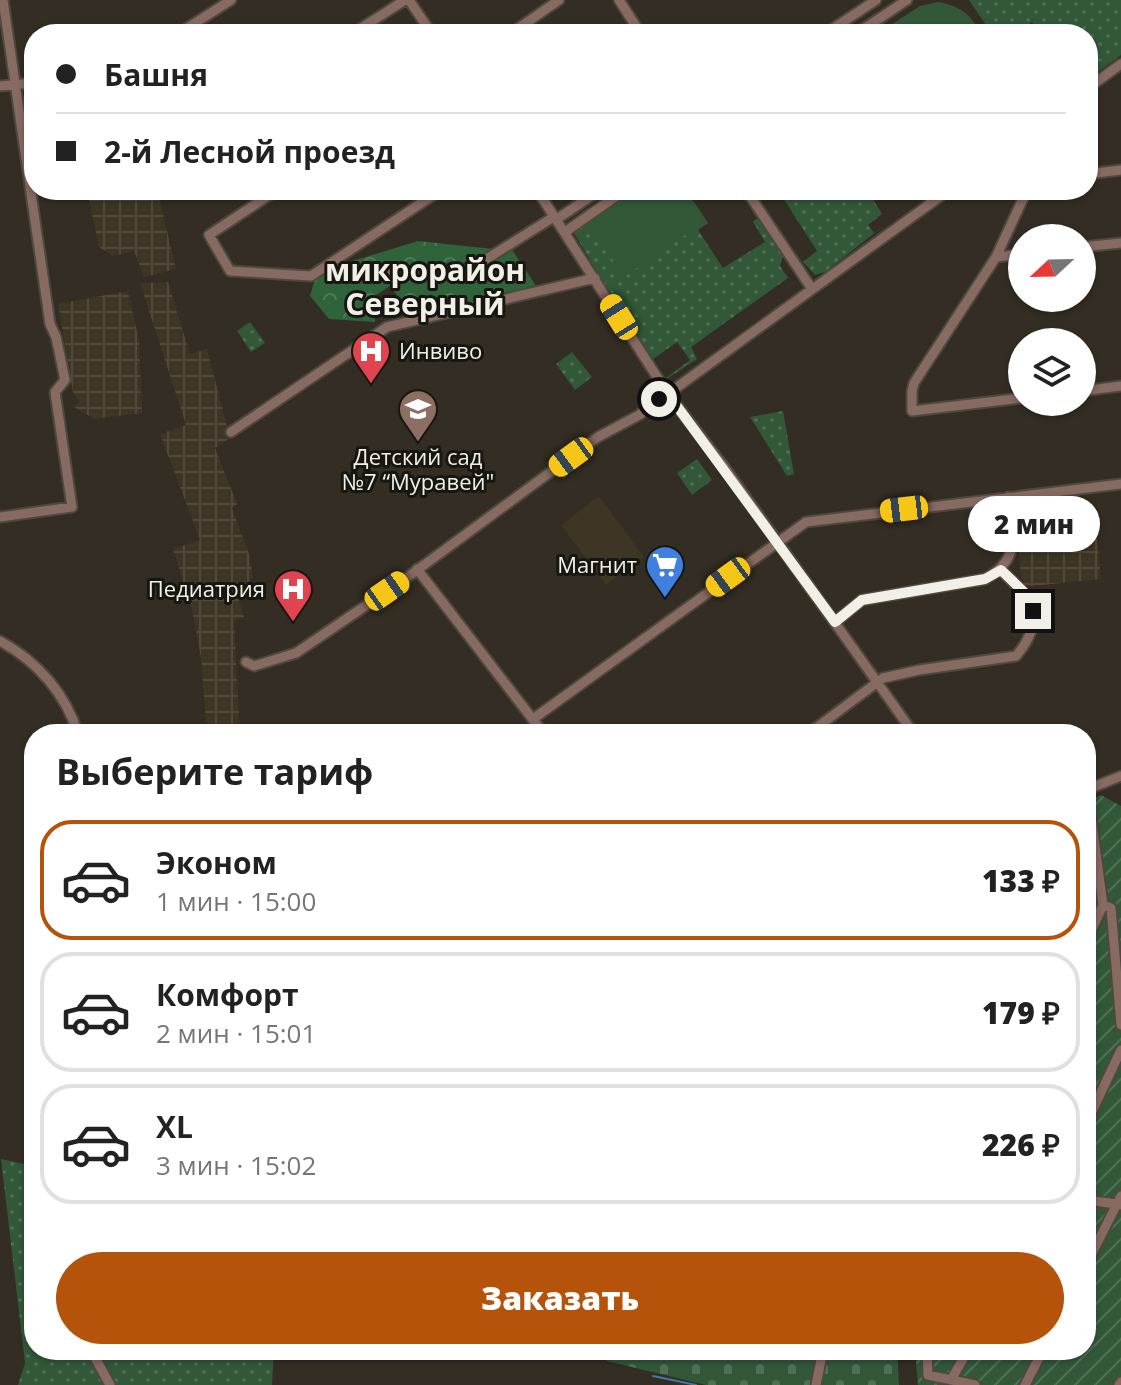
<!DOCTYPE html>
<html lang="ru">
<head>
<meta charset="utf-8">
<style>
	:root { --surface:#fff; --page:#f2f2f2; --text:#222; --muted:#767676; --line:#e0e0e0; --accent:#b45309 }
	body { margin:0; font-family:"Open Sans",sans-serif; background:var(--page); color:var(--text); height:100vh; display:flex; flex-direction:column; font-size:30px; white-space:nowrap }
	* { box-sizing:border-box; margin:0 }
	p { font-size:26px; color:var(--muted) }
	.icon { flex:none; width:44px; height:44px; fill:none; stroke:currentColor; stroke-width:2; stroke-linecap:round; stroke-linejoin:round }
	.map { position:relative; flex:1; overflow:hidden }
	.details { position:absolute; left:24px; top:724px; width:1072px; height:636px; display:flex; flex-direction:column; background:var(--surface); border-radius:32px; box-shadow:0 2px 6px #0004 }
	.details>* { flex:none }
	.hud { position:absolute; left:24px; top:24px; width:1074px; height:176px; border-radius:32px; box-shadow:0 2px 6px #0004; display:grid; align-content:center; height:176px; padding:0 32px; background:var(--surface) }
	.needle { width:52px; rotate:248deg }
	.controls { position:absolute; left:1008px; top:224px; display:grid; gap:16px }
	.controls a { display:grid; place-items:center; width:88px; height:88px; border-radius:50%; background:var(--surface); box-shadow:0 2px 6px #0004; font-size:40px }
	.end { position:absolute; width:36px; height:36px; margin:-18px; border:10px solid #f2efe8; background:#111; box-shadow:0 0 0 4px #111 }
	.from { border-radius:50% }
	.bubble { position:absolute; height:56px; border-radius:28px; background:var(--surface); box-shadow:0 2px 6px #0004; font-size:26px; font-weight:800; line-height:56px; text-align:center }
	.car { position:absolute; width:24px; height:48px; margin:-24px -12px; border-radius:10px; box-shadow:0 0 6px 2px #0007; background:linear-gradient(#f5c518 24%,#345 0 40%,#f5c518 0 76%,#345 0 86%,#f5c518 0) }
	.hud b { display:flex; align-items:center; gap:28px; height:76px; font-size:30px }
	.hud b+b { border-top:2px solid var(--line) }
	.hud i { width:20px; height:20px; background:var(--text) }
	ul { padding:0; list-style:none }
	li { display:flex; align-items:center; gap:24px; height:120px; margin:0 16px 12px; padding:0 16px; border:4px solid var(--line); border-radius:32px }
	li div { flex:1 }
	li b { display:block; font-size:30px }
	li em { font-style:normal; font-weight:800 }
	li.active { border-color:var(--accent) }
	li>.icon { width:72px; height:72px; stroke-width:1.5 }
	h2 { padding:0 32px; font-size:36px; line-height:96px }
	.button { display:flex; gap:16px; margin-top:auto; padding:16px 32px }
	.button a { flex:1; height:92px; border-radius:48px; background:var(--accent); color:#fff; font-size:32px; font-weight:800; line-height:92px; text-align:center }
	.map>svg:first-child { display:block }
	.built { fill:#3e3625 }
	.industrial { fill:url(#industrial-grid) }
	.grass { fill:url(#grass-dots) }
	.forest { fill:url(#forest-crowns) }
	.cemetery { fill:url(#cemetery-stones) }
	.garden { fill:url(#garden-furrows) }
	.pitch { fill:#325839 }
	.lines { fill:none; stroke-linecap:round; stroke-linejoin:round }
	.stream { stroke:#3d7ba1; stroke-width:2 }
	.minor-casing { stroke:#4e483f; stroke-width:13 }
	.minor { stroke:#876a62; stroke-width:9 }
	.route { stroke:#f2efe8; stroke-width:10 }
	.labels { text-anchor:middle; stroke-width:6; stroke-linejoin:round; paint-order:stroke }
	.poi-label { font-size:22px; fill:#f2efe8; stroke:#181611; text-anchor:end }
	.district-label { font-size:30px; font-weight:bold; fill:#f2efe8; stroke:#181611 }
</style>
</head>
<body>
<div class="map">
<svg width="1121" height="1385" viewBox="0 0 1121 1385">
	<defs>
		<pattern id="industrial-grid" width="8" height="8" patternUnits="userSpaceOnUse" patternTransform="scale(2)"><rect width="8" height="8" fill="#3e3625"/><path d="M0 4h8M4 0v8" fill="none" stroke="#514a3a"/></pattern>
		<pattern id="grass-dots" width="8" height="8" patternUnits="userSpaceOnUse" patternTransform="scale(2)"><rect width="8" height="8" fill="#325839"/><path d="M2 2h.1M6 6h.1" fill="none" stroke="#507056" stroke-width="1.8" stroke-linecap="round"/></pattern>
		<pattern id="forest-crowns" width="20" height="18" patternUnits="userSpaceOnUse" patternTransform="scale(2)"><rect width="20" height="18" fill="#2f633a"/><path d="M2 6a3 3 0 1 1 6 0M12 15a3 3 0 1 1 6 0" fill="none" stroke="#4e7a56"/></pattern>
		<pattern id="cemetery-stones" width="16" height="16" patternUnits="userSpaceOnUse" patternTransform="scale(2)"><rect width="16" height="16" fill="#325839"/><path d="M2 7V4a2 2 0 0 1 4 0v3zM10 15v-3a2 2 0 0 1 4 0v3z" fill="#507056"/></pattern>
		<pattern id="garden-furrows" width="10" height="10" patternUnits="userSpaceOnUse" patternTransform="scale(2)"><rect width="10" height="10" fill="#325839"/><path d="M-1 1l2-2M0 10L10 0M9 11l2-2" fill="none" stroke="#507056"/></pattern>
	</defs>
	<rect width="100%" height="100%" fill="#332d23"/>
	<path class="built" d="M 599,496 L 644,557 L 606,585 L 561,525 Z"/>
	<path class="industrial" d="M 87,190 L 157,190 L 176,269 L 144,277 L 134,251 L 113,256 L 99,247 Z
		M 168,282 L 190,354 L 207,349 L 230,438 L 215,448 L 237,504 L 232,508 L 249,554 L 253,577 L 237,594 L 244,617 L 234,621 L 240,734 L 207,734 L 201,658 L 193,613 L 173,549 L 200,540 L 160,434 L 186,425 L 140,283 Z
		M 128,291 L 139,341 L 142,413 L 94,419 L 74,407 L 79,401 L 73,392 L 58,304 Z
		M 1097,537 L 1101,579 L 1022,587 L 1018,545 Z"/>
	<path class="grass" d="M 969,0 L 1121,0 L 1121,55 L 1088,79 L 1088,34 L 1040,34 L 1032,22 L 1014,34 L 992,34 Z
		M 633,190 L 686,190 L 708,223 L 698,230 L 723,268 L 765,242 L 753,222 L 756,219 L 761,219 L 784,253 L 780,266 L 788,278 L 691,347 L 697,359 L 665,380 L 661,374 L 666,378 L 690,360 L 677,342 L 653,359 L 655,366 L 604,293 L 608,290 L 574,233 Z
		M 778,190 L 867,190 L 882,214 L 868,225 L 874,233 L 886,224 L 825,272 L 815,275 L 803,262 L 817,251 Z
		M 250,322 L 265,343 L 251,352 L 237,331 Z
		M 572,352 L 592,377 L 575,390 L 556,364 Z
		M 783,411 L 794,474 L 787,476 L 750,417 Z
		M 697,459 L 712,480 L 692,495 L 677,473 Z
		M 1,1159 L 34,1166 L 34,1350 L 274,1350 L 272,1385 L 18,1385 L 25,1363 Z"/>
	<path class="forest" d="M 418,241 L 513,251 L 538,289 L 408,318 L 404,305 L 390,286 L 373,297 L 375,322 L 329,319 L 310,296 L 315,279 L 333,267 Z"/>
	<path class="cemetery" d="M 603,1350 L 897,1350 L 899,1385 L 706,1385 L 607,1361 L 601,1353 Z"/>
	<path class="garden" d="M 1101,795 L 1121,806 L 1121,1385 L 918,1385 L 915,1350 L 1086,1350 L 1086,803 Z"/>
	<path class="pitch" d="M 938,2 C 958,5 973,15 980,34 L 877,34 L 920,6 Z
		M 639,190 L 684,190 L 705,222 L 624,277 L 588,224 Z"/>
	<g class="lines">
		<path class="stream" d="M 653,1376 L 696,1385"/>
		<defs>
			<path id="minor" d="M 409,0 L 432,34
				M 619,0 L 641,34
				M 178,34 L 231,0
				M 352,34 L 405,0
				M 510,34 L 559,0
				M 825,34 L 876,0
				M 856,34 L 907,0
				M 0,86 L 34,83
				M 1088,88 L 1121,64
				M 1088,174 L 1121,170
				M 277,190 L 209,235 L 230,271 L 311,276 L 441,190
				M 537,190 L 668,394 L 727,471 L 914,734
				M 746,190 L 812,289
				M 565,232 L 625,190
				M 1082,247 L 1121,243
				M 996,257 L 1022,254
				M 384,274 L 472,268 L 552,218 L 557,219 L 600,190
				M 1082,391 L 1121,386
				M 1022,398 L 912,411 L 912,391 L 914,383 L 996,257 L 1027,190
				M 231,432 L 387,327 L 595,278
				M 0,517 L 72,507 L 55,392 L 65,380 L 56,337 L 50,324 L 3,0
				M 417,569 L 544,734
				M 835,622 L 862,600 L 985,579 C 1023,558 1011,535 1008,497
				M 0,641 C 37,661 66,694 78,734
				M 246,662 L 254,666 L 296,653 L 405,579 L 598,437 L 639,415 L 676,388 L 949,190
				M 533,719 L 806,522 L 1121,484
				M 808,734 L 883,678 L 919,670 L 1016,656 C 1047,620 1032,599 1001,570
				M 1086,790 L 1121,776
				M 1086,819 L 1091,817 L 1103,905 L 1086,942
				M 1103,905 L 1111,908 L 1121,1025
				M 1086,1124 L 1121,1050
				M 1086,1200 L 1117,1204 L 1121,1196
				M 1086,1265 L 1117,1204 L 1121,1205
				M 91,1350 L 110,1385
				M 927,1350 L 928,1375 L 975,1385
				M 951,1380 L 968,1350
				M 816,1385 L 823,1350
				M 1025,1385 L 1043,1350
				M 1119,1385 L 1121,1382"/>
		</defs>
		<use href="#minor" class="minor-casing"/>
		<use href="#minor" class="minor"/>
	</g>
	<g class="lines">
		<path class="route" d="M 659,399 L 668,394 L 835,622 L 862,600 L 985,579 L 1001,570 L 1024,592 L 1033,611"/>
	</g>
	<defs>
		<symbol id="hospital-pin" viewBox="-11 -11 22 30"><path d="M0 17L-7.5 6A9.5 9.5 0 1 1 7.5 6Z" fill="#e0444e" stroke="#181611"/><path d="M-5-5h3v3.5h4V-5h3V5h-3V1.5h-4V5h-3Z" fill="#fff"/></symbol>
		<symbol id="school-pin" viewBox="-11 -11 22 30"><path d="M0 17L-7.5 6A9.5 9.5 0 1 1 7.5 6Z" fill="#8d6e63" stroke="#181611"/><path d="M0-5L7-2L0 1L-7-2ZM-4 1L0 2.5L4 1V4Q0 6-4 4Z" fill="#fff"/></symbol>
		<symbol id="supermarket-pin" viewBox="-11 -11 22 30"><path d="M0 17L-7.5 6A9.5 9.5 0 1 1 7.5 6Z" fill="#3f7fe0" stroke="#181611"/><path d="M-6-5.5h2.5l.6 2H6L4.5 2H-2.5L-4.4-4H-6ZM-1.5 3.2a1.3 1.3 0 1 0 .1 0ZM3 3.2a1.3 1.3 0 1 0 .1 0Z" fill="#fff"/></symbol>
	</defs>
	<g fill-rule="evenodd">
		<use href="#hospital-pin" x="349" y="329" width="44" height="60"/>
		<use href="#school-pin" x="396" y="387" width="44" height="60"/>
		<use href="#supermarket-pin" x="643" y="543" width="44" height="60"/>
		<use href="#hospital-pin" x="271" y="567" width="44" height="60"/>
	</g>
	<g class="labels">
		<g class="poi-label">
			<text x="399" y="359" text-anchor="start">Инвиво</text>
			<text x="418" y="465" text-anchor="middle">Детский сад<tspan x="418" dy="25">№7 “Муравей"</tspan></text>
			<text x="637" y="573">Магнит</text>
			<text x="265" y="597">Педиатрия</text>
		</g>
		<g class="district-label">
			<text x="425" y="281">микрорайон<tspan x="425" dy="34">Северный</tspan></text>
		</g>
	</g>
</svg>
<div class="controls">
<a><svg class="needle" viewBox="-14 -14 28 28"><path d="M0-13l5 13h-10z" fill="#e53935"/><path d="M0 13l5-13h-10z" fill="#767676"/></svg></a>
<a><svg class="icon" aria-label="layers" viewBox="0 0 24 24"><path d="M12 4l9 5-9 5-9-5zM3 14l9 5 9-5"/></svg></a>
</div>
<i class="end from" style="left:659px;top:399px"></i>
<i class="end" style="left:1033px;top:611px"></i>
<div class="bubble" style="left:968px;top:496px;width:132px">2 мин</div>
<i class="car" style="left:619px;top:317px;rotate:328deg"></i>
<i class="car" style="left:571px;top:457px;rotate:234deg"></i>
<i class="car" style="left:904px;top:509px;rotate:263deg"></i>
<i class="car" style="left:728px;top:577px;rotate:234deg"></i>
<i class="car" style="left:387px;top:591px;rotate:55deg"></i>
<div class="hud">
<b><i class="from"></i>Башня</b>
<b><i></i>2-й Лесной проезд</b>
</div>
<section class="details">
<h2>Выберите тариф</h2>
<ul>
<li class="active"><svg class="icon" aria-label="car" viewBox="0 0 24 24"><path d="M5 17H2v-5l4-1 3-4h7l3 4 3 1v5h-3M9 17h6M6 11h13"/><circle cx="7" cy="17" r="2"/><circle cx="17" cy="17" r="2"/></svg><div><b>Эконом</b><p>1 мин · 15:00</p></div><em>133 ₽</em></li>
<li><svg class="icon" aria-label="car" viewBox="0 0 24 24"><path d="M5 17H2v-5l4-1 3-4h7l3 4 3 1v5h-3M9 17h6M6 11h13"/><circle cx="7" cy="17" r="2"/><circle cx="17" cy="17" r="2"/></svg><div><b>Комфорт</b><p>2 мин · 15:01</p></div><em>179 ₽</em></li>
<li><svg class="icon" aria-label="car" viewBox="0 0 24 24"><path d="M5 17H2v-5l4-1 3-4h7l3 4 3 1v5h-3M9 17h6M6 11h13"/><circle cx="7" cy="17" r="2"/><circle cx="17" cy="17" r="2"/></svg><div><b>XL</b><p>3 мин · 15:02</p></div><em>226 ₽</em></li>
</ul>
<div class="button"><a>Заказать</a></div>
</section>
</div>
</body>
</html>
